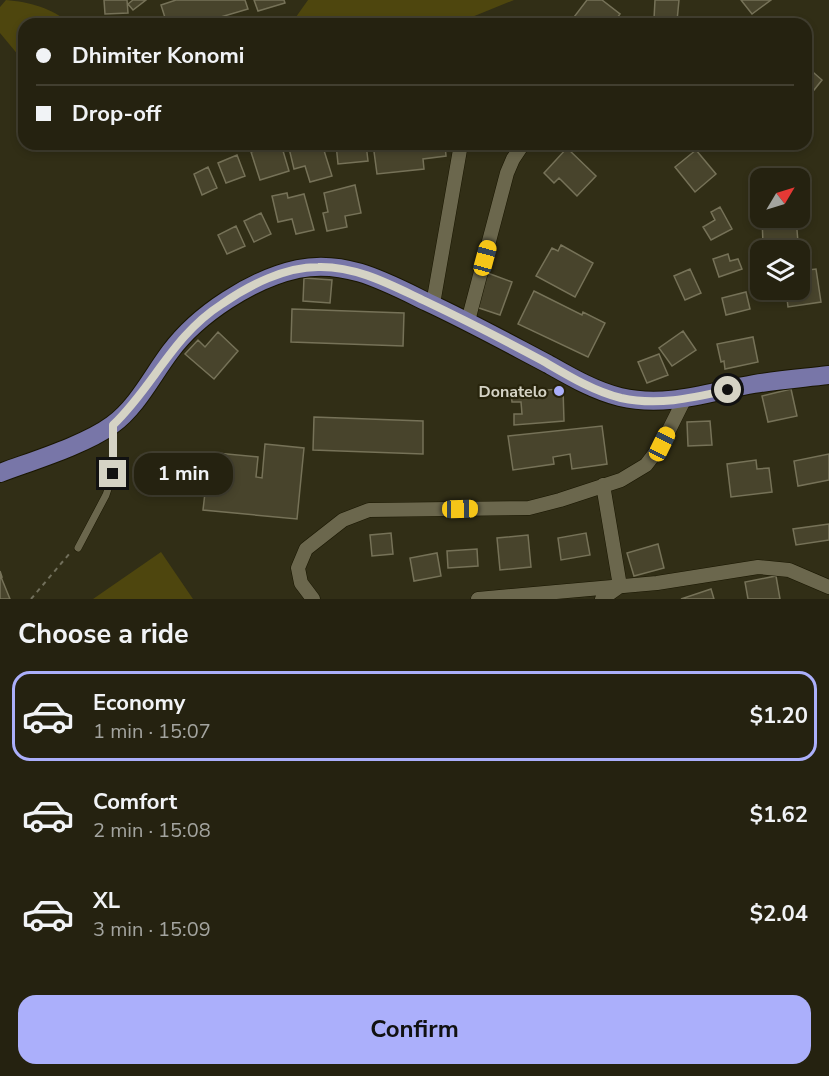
<!DOCTYPE html>
<html lang="en">
<head>
<meta charset="utf-8">
<style>
	:root { --surface:#252210; --page:#2d2a19; --text:#f1f3f6; --muted:#a3a49f; --line:#423f30; --accent:#abaffb }
	body { margin:0; font-family:"Nunito Sans",sans-serif; background:var(--page); color:var(--text); height:100vh; display:flex; flex-direction:column; font-size:22px; white-space:nowrap }
	* { box-sizing:border-box; margin:0 }
	p { font-size:20px; color:var(--muted) }
	.icon { flex:none; width:33px; height:33px; fill:none; stroke:currentColor; stroke-width:2; stroke-linecap:round; stroke-linejoin:round }
	.map { position:relative; height:599px; overflow:hidden }
	.drawer { display:flex; flex-direction:column; background:var(--surface); flex:1 }
	.drawer>* { flex:none }
	.banner { position:absolute; left:18px; top:18px; width:794px; height:132px; border-radius:18px; box-shadow:0 3px 9px #0003,0 0 0 2px var(--line); display:grid; align-content:center; height:132px; padding:0 18px; background:var(--surface) }
	.needle { width:39px; rotate:52deg }
	.controls { position:absolute; left:750px; top:168px; display:grid; gap:12px }
	.controls a { display:grid; place-items:center; width:60px; height:60px; border-radius:12px; background:var(--surface); box-shadow:0 3px 9px #0003,0 0 0 2px var(--line); font-size:30px }
	.end { position:absolute; width:27px; height:27px; margin:-14px; border:8px solid #d5d3c5; background:#111; box-shadow:0 0 0 3px #111 }
	.from { border-radius:50% }
	.bubble { position:absolute; height:42px; border-radius:18px; background:var(--surface); box-shadow:0 3px 9px #0003,0 0 0 2px var(--line); font-size:20px; font-weight:700; line-height:42px; text-align:center }
	.car { position:absolute; width:18px; height:36px; margin:-18px -9px; border-radius:8px; box-shadow:0 0 4px 2px #0007; background:linear-gradient(#f5c518 24%,#345 0 40%,#f5c518 0 76%,#345 0 86%,#f5c518 0) }
	.banner b { display:flex; align-items:center; gap:21px; height:57px; font-size:22px }
	.banner b+b { border-top:2px solid var(--line) }
	.banner i { width:15px; height:15px; background:var(--text) }
	ul { padding:0; list-style:none }
	li { display:flex; align-items:center; gap:18px; height:90px; margin:0 12px 9px; padding:0 6px; border:3px solid transparent; border-radius:18px }
	li div { flex:1 }
	li b { display:block; font-size:22px }
	li em { font-style:normal; font-weight:700 }
	li.selected { border-color:var(--accent) }
	li>.icon { width:54px; height:54px; stroke-width:1.5 }
	h2 { padding:0 18px; font-size:27px; line-height:72px }
	.button { display:flex; gap:12px; margin-top:auto; padding:12px 18px }
	.button a { flex:1; height:69px; border-radius:18px; background:var(--accent); color:#111; font-size:24px; font-weight:700; line-height:69px; text-align:center }
	.map>svg:first-child { display:block }
	.green { fill:#4e460e }
	.building { fill:#48442c; stroke:#767258; stroke-width:1.5 }
	.lines { fill:none; stroke-linecap:round; stroke-linejoin:round }
	.lane-casing { stroke:#191601; stroke-width:8 }
	.street-casing { stroke:#191601; stroke-width:15 }
	.primary-casing { stroke:#191601; stroke-width:20 }
	.path { stroke:#716f5b; stroke-width:2; stroke-dasharray:4.5 4.5; stroke-linecap:butt }
	.lane { stroke:#6b674d; stroke-width:7 }
	.street { stroke:#6b674d; stroke-width:14 }
	.primary { stroke:#7876a8; stroke-width:18 }
	.route { stroke:#d5d3c5; stroke-width:8 }
	.poi-dot { fill:#abaffb; stroke:#28240c; stroke-width:2 }
	.labels { text-anchor:middle; stroke-width:4.5; stroke-linejoin:round; paint-order:stroke }
	.poi-label { font-size:16px; font-weight:bold; fill:#d5d3c5; stroke:#28240c; text-anchor:end }
</style>
</head>
<body>
<div class="map">
<svg width="829" height="599" viewBox="0 0 829 599">
	<rect width="100%" height="100%" fill="#312e16"/>
	<path class="green" d="M 6,0 C 29,2 53,8 70,24 L 24,24 L 24,62 L 0,33 L 0,7 Z
		M 308,0 L 514,0 L 472,17 L 462,24 L 291,24 Z
		M 161,552 L 193,599 L 93,599 Z"/>
	<path class="building" d="M 104,0 L 127,0 L 128,13 L 105,14 Z
		M 133,0 L 146,0 L 133,10 L 128,4 Z
		M 176,0 L 245,0 L 248,9 L 197,24 L 167,24 L 161,5 Z
		M 254,0 L 284,0 L 285,3 L 258,11 Z
		M 587,0 L 602,0 L 620,14 L 613,24 L 583,24 L 574,17 Z
		M 655,0 L 679,0 L 677,21 L 684,22 L 684,24 L 661,24 L 662,20 L 654,19 Z
		M 741,0 L 771,0 L 752,14 Z
		M 806,66 L 822,80 L 806,100 Z
		M 276,144 L 281,144 L 289,171 L 260,180 L 251,152 Z
		M 288,144 L 322,144 L 332,176 L 310,182 L 305,166 L 294,169 Z
		M 336,144 L 366,144 L 368,161 L 338,164 Z
		M 373,144 L 445,144 L 446,156 L 423,159 L 424,169 L 377,174 Z
		M 567,148 L 596,176 L 577,196 L 559,178 L 554,183 L 544,173 Z
		M 696,150 L 716,174 L 695,192 L 675,167 Z
		M 237,155 L 245,176 L 226,183 L 218,163 Z
		M 208,167 L 217,188 L 202,195 L 194,174 Z
		M 355,185 L 361,213 L 345,216 L 347,227 L 327,231 L 323,213 L 328,212 L 324,193 Z
		M 287,193 L 288,198 L 304,194 L 314,230 L 296,234 L 292,219 L 278,222 L 272,196 Z
		M 720,207 L 732,229 L 711,240 L 703,227 L 715,220 L 711,212 Z
		M 261,213 L 271,234 L 254,242 L 244,221 Z
		M 762,218 L 796,218 L 798,242 L 763,244 Z
		M 236,226 L 245,246 L 227,254 L 218,235 Z
		M 561,245 L 593,263 L 575,297 L 536,276 L 552,248 L 558,251 Z
		M 728,254 L 730,261 L 738,259 L 742,269 L 719,277 L 713,259 Z
		M 690,269 L 701,293 L 685,300 L 674,276 Z
		M 816,269 L 821,302 L 788,307 L 786,290 L 800,290 L 800,271 Z
		M 485,272 L 512,282 L 500,315 L 473,306 Z
		M 304,278 L 332,280 L 330,303 L 303,301 Z
		M 534,291 L 582,315 L 583,312 L 605,323 L 588,357 L 518,324 Z
		M 746,292 L 750,309 L 726,315 L 722,298 Z
		M 292,309 L 404,313 L 403,346 L 291,342 Z
		M 683,331 L 696,350 L 672,366 L 659,348 Z
		M 218,332 L 238,351 L 214,379 L 185,354 L 198,340 L 205,347 Z
		M 753,337 L 758,362 L 725,369 L 724,361 L 721,362 L 717,344 Z
		M 659,354 L 668,375 L 647,383 L 638,362 Z
		M 563,389 L 564,421 L 514,425 L 514,414 L 522,414 L 521,402 L 512,402 L 511,392 Z
		M 791,389 L 797,416 L 768,422 L 762,396 Z
		M 314,417 L 423,421 L 423,454 L 313,450 Z
		M 710,421 L 712,445 L 688,446 L 687,422 Z
		M 602,426 L 607,464 L 572,469 L 570,454 L 553,457 L 554,464 L 513,470 L 508,436 Z
		M 265,444 L 304,448 L 297,519 L 203,510 L 207,476 L 215,477 L 217,453 L 258,457 L 256,477 L 262,478 Z
		M 829,454 L 829,480 L 798,486 L 794,461 Z
		M 756,460 L 757,469 L 769,468 L 772,492 L 731,497 L 727,464 Z
		M 829,524 L 829,540 L 796,545 L 793,529 Z
		M 391,533 L 393,554 L 372,556 L 370,535 Z
		M 586,533 L 590,555 L 561,560 L 558,538 Z
		M 528,535 L 531,567 L 500,570 L 497,538 Z
		M 658,544 L 664,568 L 634,576 L 627,553 Z
		M 477,549 L 478,566 L 448,568 L 447,551 Z
		M 437,553 L 441,576 L 414,581 L 410,558 Z
		M 0,571 L 2,577 L 1,577 L 10,599 L 0,599 Z
		M 776,576 L 780,599 L 748,599 L 745,582 Z
		M 711,589 L 714,599 L 681,599 Z"/>
	<g class="lines">
		<defs>
			<path id="lane" d="M 78,548 L 106,495 L 113,474 L 113,427"/>
			<path id="street" d="M 433,304 L 461,144
				M 468,321 L 507,173 L 513,159 L 523,144
				M 313,599 L 301,583 L 298,568 L 306,549 L 343,520 L 369,510 L 529,508 L 560,500 L 621,480 L 646,465 L 662,444 L 684,400
				M 478,599 L 657,583 L 758,567 L 789,570 L 829,587
				M 602,599 L 620,586 L 603,485"/>
			<path id="primary" d="M 0,473 C 32,461 85,445 112,425 C 137,407 152,376 170,352 C 198,314 252,279 298,269 C 345,259 386,282 427,302 C 468,321 508,343 548,364 C 571,377 595,391 620,397 C 667,408 709,392 754,384 C 779,380 804,378 829,375"/>
		</defs>
		<use href="#lane" class="lane-casing"/>
		<use href="#street" class="street-casing"/>
		<use href="#primary" class="primary-casing"/>
		<path class="path" d="M 31,599 L 70,553"/>
		<use href="#lane" class="lane"/>
		<use href="#street" class="street"/>
		<use href="#primary" class="primary"/>
	</g>
	<g class="lines">
		<path class="route" d="M 113,474 L 113,425 C 154,386 172,336 222,304 C 249,285 285,267 318,267 C 357,266 391,285 425,301 C 465,320 504,340 543,361 C 567,375 593,391 621,398 C 658,406 692,398 728,390"/>
	</g>
	<circle class="poi-dot" cx="559" cy="391" r="6"/>
	<g class="labels">
		<g class="poi-label">
			<text x="547" y="397">Donatelo</text>
		</g>
	</g>
</svg>
<div class="controls">
<a><svg class="needle" viewBox="-14 -14 28 28"><path d="M0-13l5 13h-10z" fill="#e53935"/><path d="M0 13l5-13h-10z" fill="#a3a49f"/></svg></a>
<a><svg class="icon" aria-label="layers" viewBox="0 0 24 24"><path d="M12 4l9 5-9 5-9-5zM3 14l9 5 9-5"/></svg></a>
</div>
<i class="end from" style="left:728px;top:390px"></i>
<i class="end" style="left:113px;top:474px"></i>
<div class="bubble" style="left:134px;top:453px;width:99px">1 min</div>
<i class="car" style="left:485px;top:258px;rotate:15deg"></i>
<i class="car" style="left:662px;top:444px;rotate:26deg"></i>
<i class="car" style="left:460px;top:509px;rotate:89deg"></i>
<div class="banner">
<b><i class="from"></i>Dhimiter Konomi</b>
<b><i></i>Drop-off</b>
</div>
</div>
<section class="drawer">
<h2>Choose a ride</h2>
<ul>
<li class="selected"><svg class="icon" aria-label="car" viewBox="0 0 24 24"><path d="M5 17H2v-5l4-1 3-4h7l3 4 3 1v5h-3M9 17h6M6 11h13"/><circle cx="7" cy="17" r="2"/><circle cx="17" cy="17" r="2"/></svg><div><b>Economy</b><p>1 min · 15:07</p></div><em>$1.20</em></li>
<li><svg class="icon" aria-label="car" viewBox="0 0 24 24"><path d="M5 17H2v-5l4-1 3-4h7l3 4 3 1v5h-3M9 17h6M6 11h13"/><circle cx="7" cy="17" r="2"/><circle cx="17" cy="17" r="2"/></svg><div><b>Comfort</b><p>2 min · 15:08</p></div><em>$1.62</em></li>
<li><svg class="icon" aria-label="car" viewBox="0 0 24 24"><path d="M5 17H2v-5l4-1 3-4h7l3 4 3 1v5h-3M9 17h6M6 11h13"/><circle cx="7" cy="17" r="2"/><circle cx="17" cy="17" r="2"/></svg><div><b>XL</b><p>3 min · 15:09</p></div><em>$2.04</em></li>
</ul>
<div class="button"><a>Confirm</a></div>
</section>
</body>
</html>
